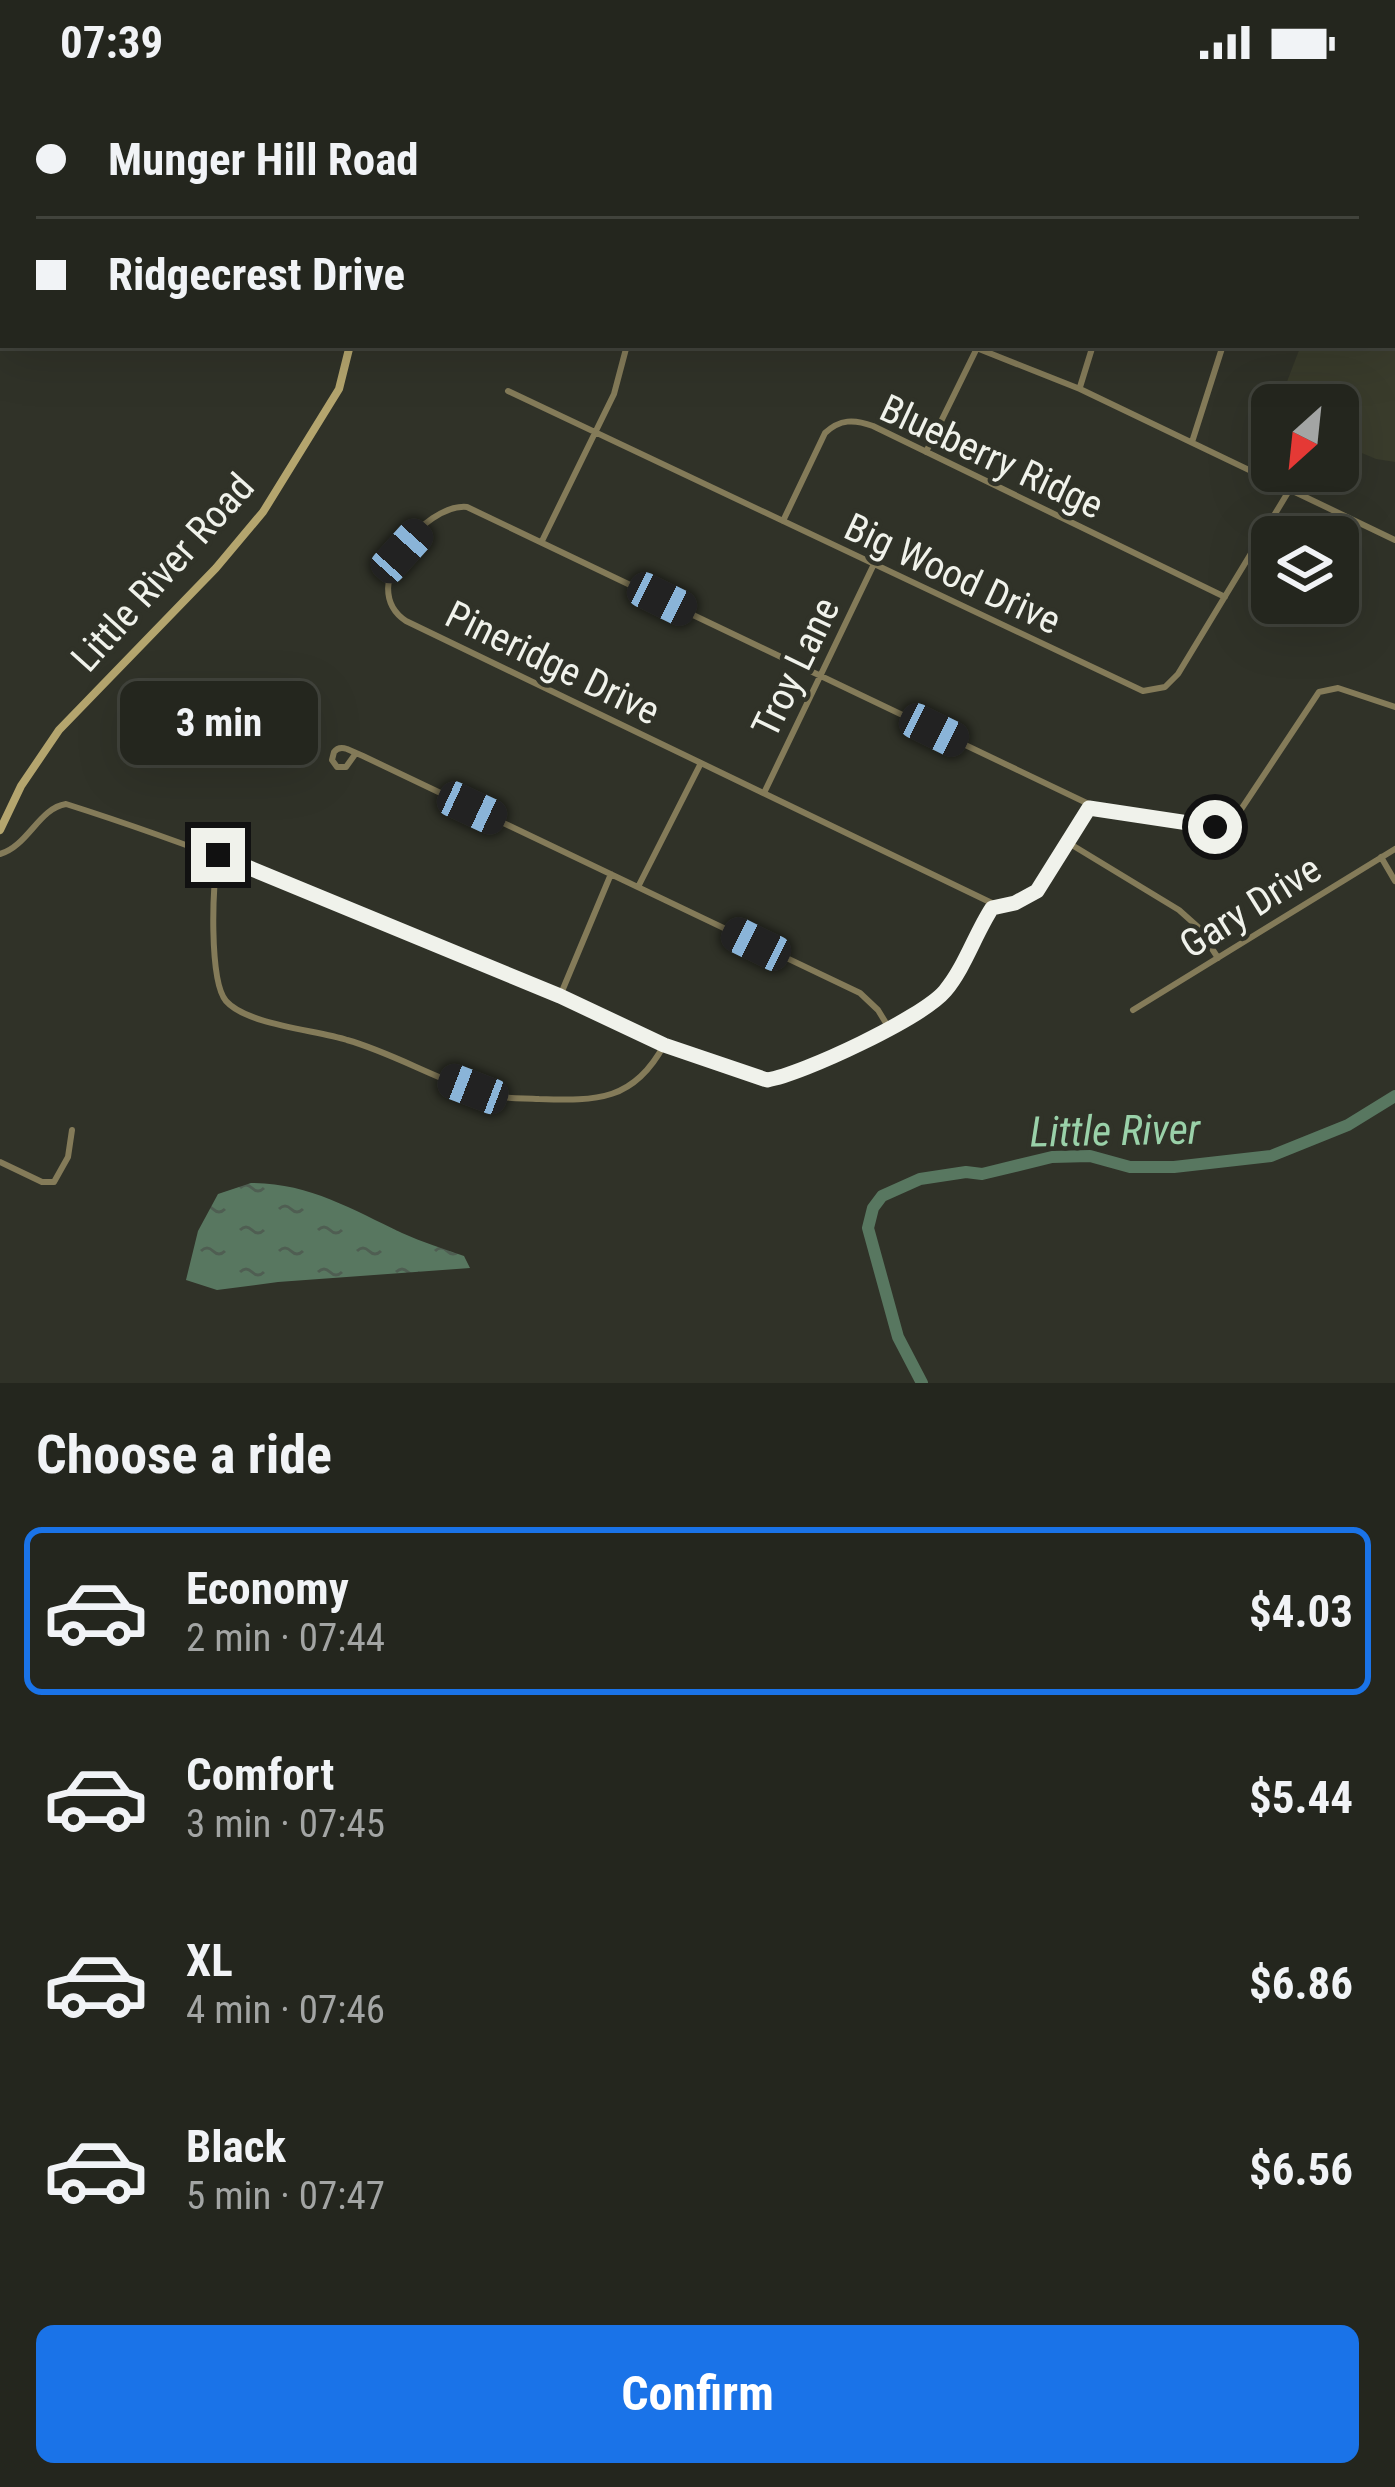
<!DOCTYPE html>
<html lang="en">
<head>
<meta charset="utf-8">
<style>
	:root { --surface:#24261e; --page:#30322b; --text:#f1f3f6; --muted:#a3a5a4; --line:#41433c; --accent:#1a73e8 }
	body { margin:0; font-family:"Roboto Condensed",sans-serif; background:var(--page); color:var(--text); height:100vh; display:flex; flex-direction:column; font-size:45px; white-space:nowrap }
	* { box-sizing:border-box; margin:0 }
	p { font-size:39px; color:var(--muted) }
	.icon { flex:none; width:66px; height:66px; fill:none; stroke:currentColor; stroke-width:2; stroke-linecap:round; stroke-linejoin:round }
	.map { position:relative; height:1299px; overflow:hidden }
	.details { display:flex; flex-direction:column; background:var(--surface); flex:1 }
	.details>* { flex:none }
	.top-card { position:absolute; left:0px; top:0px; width:1395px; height:264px; box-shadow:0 12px 48px #0002,0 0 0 3px var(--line); display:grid; align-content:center; height:264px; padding:0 36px; background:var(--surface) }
	.needle { width:78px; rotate:207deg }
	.tools { position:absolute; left:1251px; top:300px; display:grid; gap:24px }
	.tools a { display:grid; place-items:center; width:108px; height:108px; border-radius:18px; background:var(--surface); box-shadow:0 12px 48px #0002,0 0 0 3px var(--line); font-size:60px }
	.end { position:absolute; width:54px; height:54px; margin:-27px; border:15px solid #f0f2eb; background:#111; box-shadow:0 0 0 6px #111 }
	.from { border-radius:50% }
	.bubble { position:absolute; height:84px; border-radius:18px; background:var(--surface); box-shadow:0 12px 48px #0002,0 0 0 3px var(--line); font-size:39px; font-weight:700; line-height:84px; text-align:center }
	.car { position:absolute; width:36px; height:72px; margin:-36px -18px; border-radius:15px; box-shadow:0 0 9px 3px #0007; background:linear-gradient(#222 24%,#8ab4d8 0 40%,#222 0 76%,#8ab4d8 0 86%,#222 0) }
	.top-card b { display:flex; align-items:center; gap:42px; height:114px; font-size:45px }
	.top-card b+b { border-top:3px solid var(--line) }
	.top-card i { width:30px; height:30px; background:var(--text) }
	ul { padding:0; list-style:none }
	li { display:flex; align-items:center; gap:36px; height:168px; margin:0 24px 18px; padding:0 12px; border:6px solid transparent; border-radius:18px }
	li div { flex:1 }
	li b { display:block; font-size:45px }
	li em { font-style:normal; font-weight:700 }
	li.selected { border-color:var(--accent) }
	li>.icon { width:108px; height:108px; stroke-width:1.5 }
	h2 { padding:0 36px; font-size:54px; line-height:144px }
	.action { display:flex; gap:24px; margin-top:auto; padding:24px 36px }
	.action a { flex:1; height:138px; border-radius:18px; background:var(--accent); color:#fff; font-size:48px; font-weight:700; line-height:138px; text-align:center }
	.status { display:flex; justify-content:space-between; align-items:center; height:84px; padding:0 60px; background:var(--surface); direction:ltr }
	.status svg { height:33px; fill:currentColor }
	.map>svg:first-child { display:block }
	.built { fill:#3a3c2c }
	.water { fill:url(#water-ripples) }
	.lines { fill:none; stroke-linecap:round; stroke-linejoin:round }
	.river { stroke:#587760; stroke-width:12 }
	.minor { stroke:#847b59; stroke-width:6 }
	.tertiary { stroke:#847b59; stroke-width:8 }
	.secondary { stroke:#b4a56e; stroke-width:8 }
	.route { stroke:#f0f2eb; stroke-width:15 }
	.labels { text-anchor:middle; stroke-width:9; stroke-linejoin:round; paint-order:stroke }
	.street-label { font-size:39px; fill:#f0f2eb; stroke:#303228 }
	.water-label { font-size:42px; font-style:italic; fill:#9ad1a9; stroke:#303228 }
</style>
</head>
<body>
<div class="status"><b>07:39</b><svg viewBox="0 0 49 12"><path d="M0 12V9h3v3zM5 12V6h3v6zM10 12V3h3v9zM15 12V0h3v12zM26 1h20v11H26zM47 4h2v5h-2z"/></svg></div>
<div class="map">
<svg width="1395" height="1299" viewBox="0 0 1395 1299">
	<defs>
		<pattern id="water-ripples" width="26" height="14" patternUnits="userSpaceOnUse" patternTransform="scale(3)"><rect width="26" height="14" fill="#587760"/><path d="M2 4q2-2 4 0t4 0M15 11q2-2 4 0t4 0" fill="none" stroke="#4f5e52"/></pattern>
	</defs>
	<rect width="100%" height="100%" fill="#303228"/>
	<path class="built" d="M 1392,144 L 1395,144 L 1395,378 L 1376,375 L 1338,359 L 1338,321 L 1278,321 L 1301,261 L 1392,261 Z"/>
	<path class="water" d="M 251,1099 C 309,1099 351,1125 402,1149 C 422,1158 444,1165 464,1172 L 470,1184 L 278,1198 L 217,1206 L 186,1196 L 198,1147 L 218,1110 Z"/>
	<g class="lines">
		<path class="river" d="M 922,1299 L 898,1253 L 868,1144 L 873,1124 L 882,1112 L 920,1095 L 966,1088 L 982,1090 L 1052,1073 L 1090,1072 L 1130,1083 L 1174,1083 L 1271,1072 L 1348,1041 L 1395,1012"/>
		<path class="minor" d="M 70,0 L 71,3
			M 1030,0 L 1045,3
			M 1256,0 L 1260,3
			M 42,3 L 43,0
			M 1311,3 L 1312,0
			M 1392,80 L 1395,80
			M 969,261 L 1080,305 L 1395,456
			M 1080,303 L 1093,261
			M 508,307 L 1143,607 L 1165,603 L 1178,590 L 1290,405
			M 1192,358 L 1223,261
			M 926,368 L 977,264
			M 783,437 L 825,349 C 840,335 854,335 873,342 L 1225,513
			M 542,457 L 614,310 L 627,261
			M 356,669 L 346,683 L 337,683 L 332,676 L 334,668 C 337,664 341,663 347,665 L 363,672 L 860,909 L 878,926 L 889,944
			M 764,709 L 874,480
			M 1067,758 L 1179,826 L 1198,843 L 1218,874
			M 0,770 C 28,762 39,724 66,720 C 233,773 393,842 554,910 C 625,939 691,980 767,996 C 803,990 921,934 945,907 C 965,883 975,850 992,824 L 1023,816 L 1037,807 L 1086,727 L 1093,722
			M 218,772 C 212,798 209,897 226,917 C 247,941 316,946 347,956 C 397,970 443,1000 494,1012 C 509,1015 524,1014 539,1015 C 597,1017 634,1017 664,961
			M 1381,773 L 1395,797
			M 638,803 L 701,679
			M 996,821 L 406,537 C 355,503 425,419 467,423 L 1093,722 L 1207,742 L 1222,742 L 1234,736 L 1319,608 L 1338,604 L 1395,623
			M 560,912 L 611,790
			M 1133,926 L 1395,765
			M 0,1078 L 42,1098 L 54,1098 L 68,1073 L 72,1046"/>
		<path class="tertiary" d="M 541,3 L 543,0"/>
		<path class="secondary" d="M 236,0 L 238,3
			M 0,746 L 21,702 L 59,646 L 216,484 L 263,428 L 339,305 L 350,261"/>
	</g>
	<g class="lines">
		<path class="route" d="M 218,771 L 560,912 L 664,961 L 767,996 C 803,990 922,934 945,907 C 965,883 975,850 992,824 L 1015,819 L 1037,807 L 1089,724 L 1215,743"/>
	</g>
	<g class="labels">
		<g class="street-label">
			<text transform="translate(992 372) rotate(25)" y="14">Blueberry Ridge</text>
			<text transform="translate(162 488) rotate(-48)" y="14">Little River Road</text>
			<text transform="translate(953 489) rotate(25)" y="14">Big Wood Drive</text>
			<text transform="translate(553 578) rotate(26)" y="14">Pineridge Drive</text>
			<text transform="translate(795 583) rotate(-64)" y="14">Troy Lane</text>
			<text transform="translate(1250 822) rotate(-32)" y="14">Gary Drive</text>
		</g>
		<g class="water-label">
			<text transform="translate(1115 1046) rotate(-1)" y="15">Little River</text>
		</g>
	</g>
</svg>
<div class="tools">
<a><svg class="needle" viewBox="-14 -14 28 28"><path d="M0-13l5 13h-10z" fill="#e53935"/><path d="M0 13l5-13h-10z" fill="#a3a5a4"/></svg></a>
<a><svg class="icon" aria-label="layers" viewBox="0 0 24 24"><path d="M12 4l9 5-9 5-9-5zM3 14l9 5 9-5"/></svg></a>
</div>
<i class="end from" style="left:1215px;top:743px"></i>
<i class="end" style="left:218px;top:771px"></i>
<div class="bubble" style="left:120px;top:597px;width:198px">3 min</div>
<i class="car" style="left:402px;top:467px;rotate:42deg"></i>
<i class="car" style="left:662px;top:515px;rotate:116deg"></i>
<i class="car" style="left:934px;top:646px;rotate:116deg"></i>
<i class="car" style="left:472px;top:724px;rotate:115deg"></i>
<i class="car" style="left:756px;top:860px;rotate:296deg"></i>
<i class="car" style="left:473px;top:1005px;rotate:291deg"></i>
<div class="top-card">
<b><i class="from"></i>Munger Hill Road</b>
<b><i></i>Ridgecrest Drive</b>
</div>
</div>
<section class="details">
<h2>Choose a ride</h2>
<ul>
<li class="selected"><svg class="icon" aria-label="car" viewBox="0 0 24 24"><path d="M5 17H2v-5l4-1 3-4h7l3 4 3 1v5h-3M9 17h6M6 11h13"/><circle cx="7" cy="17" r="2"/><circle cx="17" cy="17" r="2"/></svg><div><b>Economy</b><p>2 min · 07:44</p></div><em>$4.03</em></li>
<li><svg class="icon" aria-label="car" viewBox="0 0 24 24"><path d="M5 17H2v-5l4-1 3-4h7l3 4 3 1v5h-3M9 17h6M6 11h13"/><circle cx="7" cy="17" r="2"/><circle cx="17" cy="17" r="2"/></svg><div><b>Comfort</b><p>3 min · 07:45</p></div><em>$5.44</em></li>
<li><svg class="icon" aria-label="car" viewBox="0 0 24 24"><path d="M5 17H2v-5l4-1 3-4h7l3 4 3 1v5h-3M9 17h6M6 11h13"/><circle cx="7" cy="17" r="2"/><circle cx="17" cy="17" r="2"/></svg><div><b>XL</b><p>4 min · 07:46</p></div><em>$6.86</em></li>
<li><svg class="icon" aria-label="car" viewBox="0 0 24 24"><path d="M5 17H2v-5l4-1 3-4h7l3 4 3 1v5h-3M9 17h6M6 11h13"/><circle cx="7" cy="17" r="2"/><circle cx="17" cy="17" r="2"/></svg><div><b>Black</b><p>5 min · 07:47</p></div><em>$6.56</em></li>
</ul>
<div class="action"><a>Confirm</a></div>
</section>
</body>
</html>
